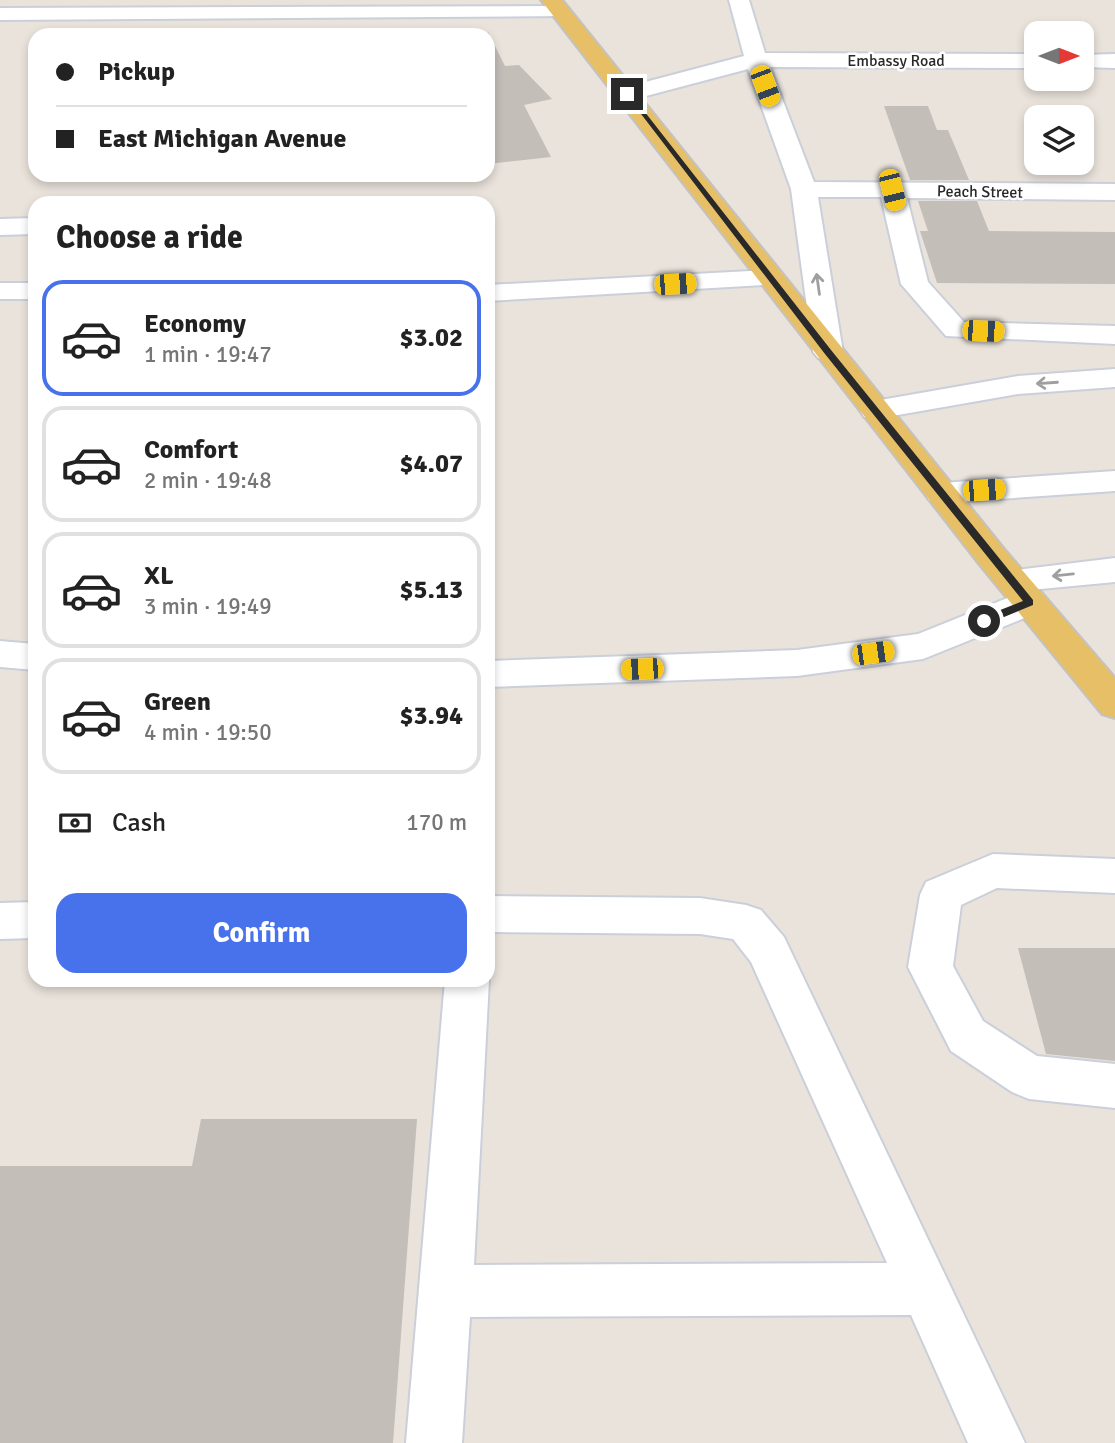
<!DOCTYPE html>
<html lang="en">
<head>
<meta charset="utf-8">
<style>
	:root { --surface:#fff; --page:#f2f2f2; --text:#222; --muted:#767676; --line:#e0e0e0; --accent:#4872ec }
	body { margin:0; font-family:Signika,sans-serif; background:var(--page); color:var(--text); height:100vh; display:flex; flex-direction:column; font-size:26px; white-space:nowrap }
	* { box-sizing:border-box; margin:0 }
	p { font-size:23px; color:var(--muted) }
	.icon { flex:none; width:38px; height:38px; fill:none; stroke:currentColor; stroke-width:2; stroke-linecap:round; stroke-linejoin:round }
	.map { position:relative; flex:1; overflow:hidden }
	.details { position:absolute; left:28px; top:196px; width:467px; height:791px; display:flex; flex-direction:column; background:var(--surface); border-radius:21px; box-shadow:0 4px 10px #0003 }
	.details>* { flex:none }
	.guide { position:absolute; left:28px; top:28px; width:467px; height:154px; border-radius:21px; box-shadow:0 4px 10px #0003; display:grid; align-content:center; height:154px; padding:0 28px; background:var(--surface) }
	.needle { width:46px; rotate:90deg }
	.tools { position:absolute; left:1024px; top:21px; display:grid; gap:14px }
	.tools a { display:grid; place-items:center; width:70px; height:70px; border-radius:14px; background:var(--surface); box-shadow:0 4px 10px #0003; font-size:35px }
	.end { position:absolute; width:32px; height:32px; margin:-16px; border:9px solid #292929; background:#fff; box-shadow:0 0 0 4px #fff }
	.from { border-radius:50% }
	.car { position:absolute; width:21px; height:42px; margin:-21px -10px; border-radius:9px; box-shadow:0 0 5px 2px #0007; background:linear-gradient(#f5c518 24%,#345 0 40%,#f5c518 0 76%,#345 0 86%,#f5c518 0) }
	.guide b { display:flex; align-items:center; gap:24px; height:66px; font-size:26px }
	.guide b+b { border-top:2px solid var(--line) }
	.guide i { width:18px; height:18px; background:var(--text) }
	ul { padding:0; list-style:none }
	li { display:flex; align-items:center; gap:21px; height:116px; margin:0 14px 10px; padding:0 14px; border:4px solid var(--line); border-radius:21px }
	li div { flex:1 }
	li b { display:block; font-size:26px }
	li em { font-style:normal; font-weight:700 }
	li.selected { border-color:var(--accent) }
	li>.icon { width:63px; height:63px; stroke-width:1.5 }
	h2 { padding:0 28px; font-size:32px; line-height:84px }
	.pay { display:flex; align-items:center; gap:18px; height:77px; padding:0 28px; font-size:26px }
	.pay p { margin-inline-start:auto }
	.action { display:flex; gap:14px; margin-top:auto; padding:14px 28px }
	.action a { flex:1; height:80px; border-radius:21px; background:var(--accent); color:#fff; font-size:28px; font-weight:700; line-height:80px; text-align:center }
	.map>svg:first-child { display:block }
	.building { fill:#c3beb8 }
	.lines { fill:none; stroke-linecap:round; stroke-linejoin:round }
	.minor-casing { stroke:#cacfda; stroke-width:4 }
	.major-casing { stroke:#c3c3c3; stroke-width:4 }
	.minor { fill:#fff; fill-rule:evenodd }
	.major { fill:#e6bf66; fill-rule:evenodd }
	.oneway { stroke:#9f9f9f }
	.route { fill:#292929 }
	.labels { text-anchor:middle; stroke-width:5; stroke-linejoin:round; paint-order:stroke }
	.far-street-label { font-size:16px; fill:#292929; stroke:#fff }
</style>
</head>
<body>
<div class="map">
<svg width="1115" height="1443" viewBox="0 0 1115 1443">
	<rect width="100%" height="100%" fill="#eae3dc"/>
	<path class="building" d="M 488,32 L 505,66 L 519,65 L 552,99 L 524,105 L 551,157 L 488,164 Z
		M 884,106 L 928,106 L 937,130 L 948,130 L 969,180 L 910,180 Z
		M 918,201 L 977,201 L 989,231 L 1115,232 L 1115,284 L 937,283 L 920,231 L 928,231 Z
		M 1018,948 L 1115,948 L 1115,1061 L 1046,1054 Z
		M 201,1119 L 417,1119 L 393,1443 L 0,1443 L 0,1166 L 192,1166 Z"/>
	<g class="lines">
		<defs>
			<path id="minor" d="M 729,0 L 749,0 L 765,53 L 1036,54 L 1036,68 L 770,67 L 814,182 L 1115,184 L 1115,200 L 907,198 L 928,282 L 964,322 L 1115,326 L 1115,344 L 946,336 L 901,284 L 881,197 L 818,197 L 843,352 L 838,358 L 828,361 L 818,358 L 813,352 L 791,189 L 748,69 L 627,101 L 619,99 L 616,94 L 619,89 L 744,56 Z
				M 560,6 L 567,8 L 570,12 L 567,16 L 0,20 L 0,8 Z
				M 1115,54 L 1115,68 L 1082,67 L 1082,55 Z
				M 35,218 L 35,234 L 0,235 L 0,219 Z
				M 771,270 L 781,272 L 785,278 L 781,284 L 488,301 L 488,285 Z
				M 0,283 L 35,283 L 35,299 L 0,299 Z
				M 1115,369 L 1115,387 L 1018,394 L 875,419 L 864,417 L 860,410 L 864,403 L 875,401 L 1018,376 Z
				M 1115,471 L 1115,491 L 941,503 L 929,500 L 925,493 L 929,486 L 941,483 Z
				M 1115,558 L 1115,582 L 1030,590 L 1042,593 L 1047,602 L 1042,611 L 923,659 L 797,676 L 488,687 L 488,661 L 797,650 L 918,634 L 1027,590 L 1012,592 L 1000,588 L 995,580 L 1000,572 Z
				M 0,641 L 35,644 L 35,670 L 0,667 Z
				M 993,854 L 1115,859 L 1115,893 L 997,888 L 961,905 L 953,966 L 983,1021 L 1037,1056 L 1115,1064 L 1115,1108 L 1029,1099 L 1012,1092 L 951,1051 L 908,967 L 920,895 L 926,882 Z
				M 488,896 L 700,898 L 746,905 L 761,910 L 784,937 L 1025,1443 L 968,1443 L 911,1315 L 470,1317 L 462,1443 L 406,1443 L 445,980 L 488,980 L 488,977 L 489,980 L 474,1265 L 887,1263 L 751,962 L 733,939 L 700,934 L 488,932 Z
				M 35,902 L 35,938 L 0,939 L 0,903 Z"/>
			<path id="major" d="M 541,0 L 562,0 L 1004,549 L 1115,678 L 1115,718 L 1102,714 L 980,565 Z"/>
		</defs>
		<use href="#minor" class="minor-casing"/>
		<use href="#major" class="major-casing"/>
		<use href="#minor" class="minor"/>
		<use href="#major" class="major"/>
	</g>
	<defs><path id="oneway-shaft" d="M-6 0H5M1.5-3L5.5 0L1.5 3" fill="none" stroke-width="1.6" stroke-linecap="round" stroke-linejoin="round" transform="scale(1.75)"/></defs>
	<g class="oneway">
		<use href="#oneway-shaft" transform="translate(818 284) rotate(-98)"/>
		<use href="#oneway-shaft" transform="translate(1047 383) rotate(176)"/>
		<use href="#oneway-shaft" transform="translate(1063 575) rotate(174)"/>
	</g>
	<path class="route" d="M 625,93 L 630,93 L 831,350 L 1033,600 L 1033,605 L 987,624 L 980,624 L 980,618 L 1023,601 L 825,354 Z"/>
	<g class="labels">
		<g class="far-street-label">
			<text x="896" y="66">Embassy Road</text>
			<text transform="translate(980 191) rotate(1)" y="6">Peach Street</text>
		</g>
	</g>
</svg>
<div class="tools">
<a><svg class="needle" viewBox="-14 -14 28 28"><path d="M0-13l5 13h-10z" fill="#e53935"/><path d="M0 13l5-13h-10z" fill="#767676"/></svg></a>
<a><svg class="icon" aria-label="layers" viewBox="0 0 24 24"><path d="M12 4l9 5-9 5-9-5zM3 14l9 5 9-5"/></svg></a>
</div>
<i class="end from" style="left:984px;top:621px"></i>
<i class="end" style="left:627px;top:94px"></i>
<i class="car" style="left:765px;top:86px;rotate:159deg"></i>
<i class="car" style="left:892px;top:190px;rotate:166deg"></i>
<i class="car" style="left:675px;top:284px;rotate:87deg"></i>
<i class="car" style="left:983px;top:331px;rotate:92deg"></i>
<i class="car" style="left:984px;top:490px;rotate:86deg"></i>
<i class="car" style="left:873px;top:653px;rotate:82deg"></i>
<i class="car" style="left:642px;top:669px;rotate:268deg"></i>
<div class="guide">
<b><i class="from"></i>Pickup</b>
<b><i></i>East Michigan Avenue</b>
</div>
<section class="details">
<h2>Choose a ride</h2>
<ul>
<li class="selected"><svg class="icon" aria-label="car" viewBox="0 0 24 24"><path d="M5 17H2v-5l4-1 3-4h7l3 4 3 1v5h-3M9 17h6M6 11h13"/><circle cx="7" cy="17" r="2"/><circle cx="17" cy="17" r="2"/></svg><div><b>Economy</b><p>1 min · 19:47</p></div><em>$3.02</em></li>
<li><svg class="icon" aria-label="car" viewBox="0 0 24 24"><path d="M5 17H2v-5l4-1 3-4h7l3 4 3 1v5h-3M9 17h6M6 11h13"/><circle cx="7" cy="17" r="2"/><circle cx="17" cy="17" r="2"/></svg><div><b>Comfort</b><p>2 min · 19:48</p></div><em>$4.07</em></li>
<li><svg class="icon" aria-label="car" viewBox="0 0 24 24"><path d="M5 17H2v-5l4-1 3-4h7l3 4 3 1v5h-3M9 17h6M6 11h13"/><circle cx="7" cy="17" r="2"/><circle cx="17" cy="17" r="2"/></svg><div><b>XL</b><p>3 min · 19:49</p></div><em>$5.13</em></li>
<li><svg class="icon" aria-label="car" viewBox="0 0 24 24"><path d="M5 17H2v-5l4-1 3-4h7l3 4 3 1v5h-3M9 17h6M6 11h13"/><circle cx="7" cy="17" r="2"/><circle cx="17" cy="17" r="2"/></svg><div><b>Green</b><p>4 min · 19:50</p></div><em>$3.94</em></li>
</ul>
<div class="pay"><svg class="icon" aria-label="cash" viewBox="0 0 24 24"><path d="M3 7h18v10H3z"/><circle cx="12" cy="12" r="2"/></svg>Cash<p>170 m</p></div>
<div class="action"><a>Confirm</a></div>
</section>
</div>
</body>
</html>
